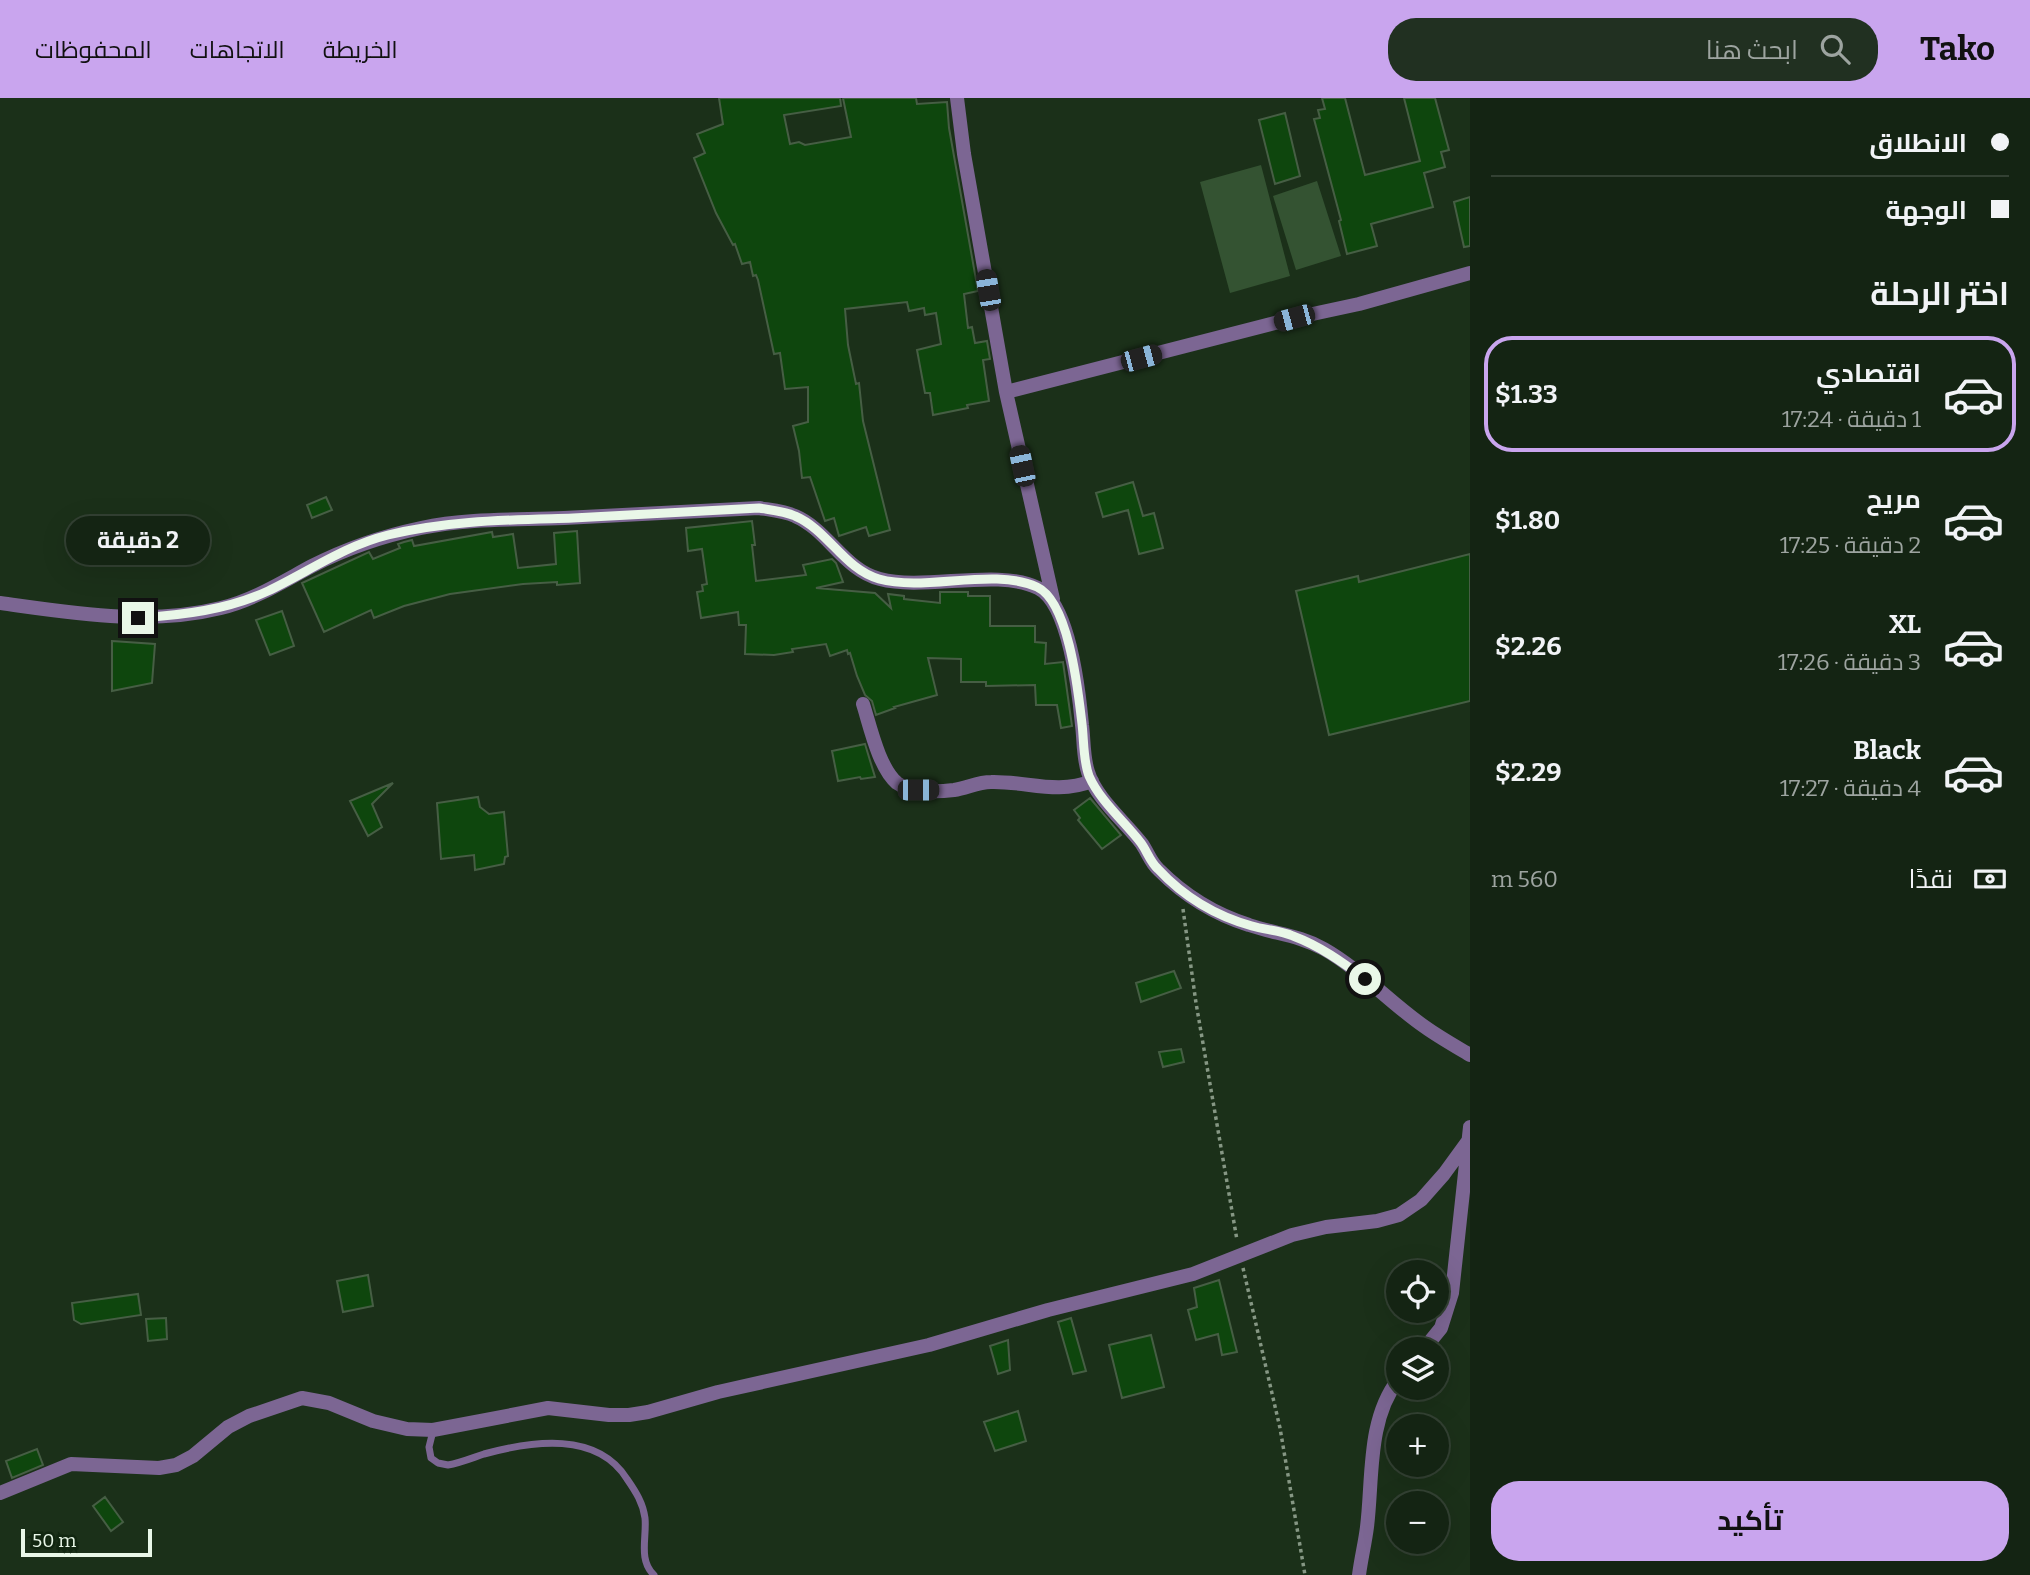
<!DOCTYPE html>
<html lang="ar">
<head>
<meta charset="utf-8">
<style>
	:root { --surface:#142413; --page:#213021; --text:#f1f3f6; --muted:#9da4a0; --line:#334133; --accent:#c9a5ee }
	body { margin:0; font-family:Bitter,Cairo,serif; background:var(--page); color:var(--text); direction:rtl; height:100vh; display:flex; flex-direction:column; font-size:26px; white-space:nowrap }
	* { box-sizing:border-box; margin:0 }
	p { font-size:23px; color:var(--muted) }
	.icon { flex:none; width:38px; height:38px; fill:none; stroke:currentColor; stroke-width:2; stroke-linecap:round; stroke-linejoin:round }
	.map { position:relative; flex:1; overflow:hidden; direction:ltr }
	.drawer { display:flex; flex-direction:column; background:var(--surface); width:560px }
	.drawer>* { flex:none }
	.hud { display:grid; align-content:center; height:154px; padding:0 21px; background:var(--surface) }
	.controls { position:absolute; left:1386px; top:1162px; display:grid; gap:14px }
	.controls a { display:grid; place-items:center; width:63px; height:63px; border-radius:50%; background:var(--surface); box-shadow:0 7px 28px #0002,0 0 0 2px var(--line); font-size:35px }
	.scale { position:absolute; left:21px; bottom:18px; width:131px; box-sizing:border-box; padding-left:7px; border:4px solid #e9f7e8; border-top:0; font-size:19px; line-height:24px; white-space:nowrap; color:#e9f7e8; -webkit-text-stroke:5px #112610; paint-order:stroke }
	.end { position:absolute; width:32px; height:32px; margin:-16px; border:9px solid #e9f7e8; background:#111; box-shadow:0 0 0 4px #111 }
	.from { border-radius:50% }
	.bubble { position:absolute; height:49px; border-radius:24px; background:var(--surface); box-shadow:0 7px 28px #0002,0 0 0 2px var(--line); font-size:23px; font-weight:700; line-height:49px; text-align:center; direction:rtl }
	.car { position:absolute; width:21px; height:42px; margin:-21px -10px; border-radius:9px; box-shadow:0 0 5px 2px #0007; background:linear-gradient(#222 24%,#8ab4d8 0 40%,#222 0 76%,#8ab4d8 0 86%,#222 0) }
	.hud b { display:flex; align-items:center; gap:24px; height:66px; font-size:26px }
	.hud b+b { border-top:2px solid var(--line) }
	.hud i { width:18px; height:18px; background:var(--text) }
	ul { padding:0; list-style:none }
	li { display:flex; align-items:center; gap:21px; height:116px; margin:0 14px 10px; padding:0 7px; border:4px solid transparent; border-radius:28px }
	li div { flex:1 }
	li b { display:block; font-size:26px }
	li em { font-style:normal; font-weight:700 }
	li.current { border-color:var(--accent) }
	li>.icon { width:63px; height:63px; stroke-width:1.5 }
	h2 { padding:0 21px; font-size:32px; line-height:84px }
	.pay { display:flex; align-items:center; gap:18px; height:77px; padding:0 21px; font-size:26px }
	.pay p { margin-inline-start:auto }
	.action { display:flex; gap:14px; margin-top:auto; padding:14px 21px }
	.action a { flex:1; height:80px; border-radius:28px; background:var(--accent); color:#111; font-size:28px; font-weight:700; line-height:80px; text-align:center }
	header { display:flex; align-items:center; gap:42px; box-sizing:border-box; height:98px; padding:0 35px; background:var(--accent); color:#111 }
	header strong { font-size:33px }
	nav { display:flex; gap:38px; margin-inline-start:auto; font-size:24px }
	.search { width:490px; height:63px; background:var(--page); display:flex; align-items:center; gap:18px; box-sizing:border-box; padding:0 24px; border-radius:28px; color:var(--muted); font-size:26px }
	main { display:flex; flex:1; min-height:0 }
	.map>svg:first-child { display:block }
	.green { fill:#345332 }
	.building { fill:#0e460d; stroke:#465e44; stroke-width:2 }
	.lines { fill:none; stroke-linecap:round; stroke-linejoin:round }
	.path { stroke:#869784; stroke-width:3.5; stroke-dasharray:3.5 3.5; stroke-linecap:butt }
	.lane { stroke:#7c6693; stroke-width:7 }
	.street { stroke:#7c6693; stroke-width:14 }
	.route { stroke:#e9f7e8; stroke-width:9 }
</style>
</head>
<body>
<header>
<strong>Tako</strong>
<div class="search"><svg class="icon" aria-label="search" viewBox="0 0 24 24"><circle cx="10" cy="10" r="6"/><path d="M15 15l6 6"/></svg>ابحث هنا</div>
<nav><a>الخريطة</a><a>الاتجاهات</a><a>المحفوظات</a></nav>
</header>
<main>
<section class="drawer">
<div class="hud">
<b><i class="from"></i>الانطلاق</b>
<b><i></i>الوجهة</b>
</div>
<h2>اختر الرحلة</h2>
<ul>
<li class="current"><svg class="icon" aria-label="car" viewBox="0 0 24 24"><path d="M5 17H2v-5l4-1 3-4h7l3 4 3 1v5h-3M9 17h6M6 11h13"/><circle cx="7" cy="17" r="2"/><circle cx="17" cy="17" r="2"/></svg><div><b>اقتصادي</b><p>1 دقيقة · 17:24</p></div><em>$1.33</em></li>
<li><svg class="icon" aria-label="car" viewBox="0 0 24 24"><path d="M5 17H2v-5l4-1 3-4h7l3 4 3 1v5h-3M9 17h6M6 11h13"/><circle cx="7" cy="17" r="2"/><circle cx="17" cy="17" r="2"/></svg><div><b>مريح</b><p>2 دقيقة · 17:25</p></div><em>$1.80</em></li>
<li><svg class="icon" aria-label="car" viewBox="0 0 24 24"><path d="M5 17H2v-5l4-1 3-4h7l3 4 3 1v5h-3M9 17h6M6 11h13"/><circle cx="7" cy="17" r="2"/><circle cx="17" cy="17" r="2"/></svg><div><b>XL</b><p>3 دقيقة · 17:26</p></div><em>$2.26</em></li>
<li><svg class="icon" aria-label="car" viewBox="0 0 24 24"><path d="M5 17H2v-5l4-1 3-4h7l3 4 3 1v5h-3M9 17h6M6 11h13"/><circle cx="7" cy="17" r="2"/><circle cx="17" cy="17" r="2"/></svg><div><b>Black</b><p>4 دقيقة · 17:27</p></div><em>$2.29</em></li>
</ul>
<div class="pay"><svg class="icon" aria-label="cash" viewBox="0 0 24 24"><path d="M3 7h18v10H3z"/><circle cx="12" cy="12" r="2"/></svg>نقدًا<p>560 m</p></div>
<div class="action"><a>تأكيد</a></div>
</section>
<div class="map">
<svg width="1470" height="1477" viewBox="0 0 1470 1477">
	<rect width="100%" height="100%" fill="#1b3019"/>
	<path class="green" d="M 1261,67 L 1290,178 L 1230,195 L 1200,84 Z
		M 1317,83 L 1341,158 L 1296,172 L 1273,98 Z"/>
	<path class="building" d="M 719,0 L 840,0 L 841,8 L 784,17 L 790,46 L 799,44 L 805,47 L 851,39 L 843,0 L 916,0 L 917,6 L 947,4 L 949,30 L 978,193 L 964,196 L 968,230 L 972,229 L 975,245 L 987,243 L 990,261 L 983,262 L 989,303 L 967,307 L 968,310 L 933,317 L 930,295 L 925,295 L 917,252 L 941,246 L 936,215 L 925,217 L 924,210 L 909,213 L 907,204 L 845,211 L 848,247 L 856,286 L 859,285 L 863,323 L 890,432 L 869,438 L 866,429 L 839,438 L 834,420 L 825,423 L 810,379 L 802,380 L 799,353 L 793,328 L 808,324 L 808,289 L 785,291 L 780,255 L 774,256 L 758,182 L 756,177 L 753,178 L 750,164 L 742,166 L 735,146 L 733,147 L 716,115 L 694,60 L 705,55 L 697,36 L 723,26 Z
		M 1322,0 L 1345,0 L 1365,77 L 1420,63 L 1404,0 L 1435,0 L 1449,52 L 1441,54 L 1445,69 L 1424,75 L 1433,109 L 1371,126 L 1377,148 L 1347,156 L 1339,123 L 1341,122 L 1314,21 L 1320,20 L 1318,12 L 1325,11 Z
		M 1285,15 L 1300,78 L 1275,86 L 1259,22 Z
		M 1470,99 L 1470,148 L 1464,149 L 1454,104 Z
		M 1133,384 L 1143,418 L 1154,415 L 1163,450 L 1139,456 L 1128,412 L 1103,419 L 1096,395 Z
		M 326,399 L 332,412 L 312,420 L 307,407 Z
		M 752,423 L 755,447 L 752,447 L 756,483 L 806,477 L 803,467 L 832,461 L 836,465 L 843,484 L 816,490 L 875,495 L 891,510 L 888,496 L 904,498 L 904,501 L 940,505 L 940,494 L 968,494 L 968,498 L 990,498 L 990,528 L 1035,528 L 1035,544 L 1046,545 L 1045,566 L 1063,564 L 1072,628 L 1061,630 L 1057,607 L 1036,607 L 1035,587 L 986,588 L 986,584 L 961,584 L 961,561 L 928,560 L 937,597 L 894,609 L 895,610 L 876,617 L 872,603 L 865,597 L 857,578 L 850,555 L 848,556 L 847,552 L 830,558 L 826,546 L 792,551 L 793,554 L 774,557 L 745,556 L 746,527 L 739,527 L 738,514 L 701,520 L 697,494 L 703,493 L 702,487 L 707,486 L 702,451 L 688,453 L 686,430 Z
		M 577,433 L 580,485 L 557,487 L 557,484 L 523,486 L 450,496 L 404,508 L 374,520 L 371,512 L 324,534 L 302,485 L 369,454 L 373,461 L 400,450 L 398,446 L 404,444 L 412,442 L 414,448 L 492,434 L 493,439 L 513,436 L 518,470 L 556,466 L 554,435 Z
		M 1470,456 L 1470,603 L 1329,637 L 1296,493 L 1358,478 L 1359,484 Z
		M 282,513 L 294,548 L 270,557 L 256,522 Z
		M 112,543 L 155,546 L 152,585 L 112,593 Z
		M 865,646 L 875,679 L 861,681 L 860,679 L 838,683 L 832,653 Z
		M 393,685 L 372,706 L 382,729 L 368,738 L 350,703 Z
		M 478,699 L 480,709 L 489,716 L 504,714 L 508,758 L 505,759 L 504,766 L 475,772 L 474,757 L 441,761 L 437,705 Z
		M 1090,700 L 1121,737 L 1102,751 L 1078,722 L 1080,720 L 1074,712 Z
		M 1174,873 L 1181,890 L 1141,904 L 1136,885 Z
		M 1181,951 L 1184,964 L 1163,969 L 1159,954 Z
		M 368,1177 L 373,1208 L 343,1214 L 337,1183 Z
		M 1219,1182 L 1237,1254 L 1222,1257 L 1218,1236 L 1196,1242 L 1188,1212 L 1197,1209 L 1194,1190 Z
		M 138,1196 L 141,1217 L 81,1226 L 74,1222 L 72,1205 Z
		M 166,1220 L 167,1241 L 148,1243 L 146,1221 Z
		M 1071,1220 L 1086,1273 L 1073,1276 L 1058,1224 Z
		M 1151,1237 L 1164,1289 L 1122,1300 L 1109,1247 Z
		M 1008,1242 L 1010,1272 L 998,1276 L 990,1248 Z
		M 1018,1313 L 1026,1343 L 995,1353 L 984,1324 Z
		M 37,1351 L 43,1367 L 12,1380 L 6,1363 Z
		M 105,1399 L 123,1424 L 111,1433 L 93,1408 Z"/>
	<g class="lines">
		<path class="path" d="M 1183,811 L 1196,905 L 1237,1142
			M 1243,1170 L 1280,1330 L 1305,1477"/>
		<path class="lane" d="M 433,1333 L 429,1349 L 431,1360 L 438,1365 L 448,1367 C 460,1365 472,1360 484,1356 C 532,1343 597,1333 627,1381 C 636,1394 643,1405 645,1420 C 647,1439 638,1462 654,1477"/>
		<path class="street" d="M 957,0 L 964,56 L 1006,294
			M 1053,501 L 1006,294 L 1294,220 L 1359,206 L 1470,175
			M 0,505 C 73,515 148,528 221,510 C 254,502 282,484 312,468 C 347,450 383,438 421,430 C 467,420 517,422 564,420 C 629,417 694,413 759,410 C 771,412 784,413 795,418 C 828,432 844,472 880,481 C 924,493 998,470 1038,490 C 1069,505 1079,594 1082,627 C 1084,642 1083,659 1088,674 C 1095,699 1126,725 1142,746 C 1148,755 1151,765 1159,772 C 1185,798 1214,816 1249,827 C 1275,836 1299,837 1324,851 C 1361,872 1390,905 1425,929 C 1439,939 1455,948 1470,957
			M 863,606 C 870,628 879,670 897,685 C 910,695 938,694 954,692 C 967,690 978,684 991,684 C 1027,683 1057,697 1092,683
			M 1424,1251 L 1441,1230 L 1452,1195 L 1470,1029
			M 0,1395 L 71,1366 L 159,1370 L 176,1367 L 193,1358 L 228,1329 L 249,1318 L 302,1300 L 329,1305 L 373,1323 L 407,1331 L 433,1332 L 548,1310 L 609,1317 L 629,1317 L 648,1314 L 718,1294 L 929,1247 L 1048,1212 L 1193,1176 L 1292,1137 L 1326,1129 L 1377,1123 L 1399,1117 L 1421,1102 L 1444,1076 L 1468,1043
			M 1359,1477 C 1361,1461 1365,1445 1367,1429 C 1373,1381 1367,1322 1398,1282"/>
	</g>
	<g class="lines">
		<path class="route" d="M 138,520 C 183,517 227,512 268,493 C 308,474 344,448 388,437 C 449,422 511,422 573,420 C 635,417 697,413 759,410 C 771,412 784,413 795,418 C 828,432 844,471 879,481 C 926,494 993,469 1037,489 C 1069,504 1078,592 1082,626 C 1084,642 1083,662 1089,678 C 1100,703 1124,723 1141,745 C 1147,753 1150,764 1158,771 C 1183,798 1216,818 1252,828 C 1265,832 1280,832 1293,838 C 1320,848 1342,864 1365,881"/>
	</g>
</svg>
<div class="controls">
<a><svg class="icon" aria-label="locate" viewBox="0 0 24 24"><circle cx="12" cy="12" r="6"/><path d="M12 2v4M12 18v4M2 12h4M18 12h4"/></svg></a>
<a><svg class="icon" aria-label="layers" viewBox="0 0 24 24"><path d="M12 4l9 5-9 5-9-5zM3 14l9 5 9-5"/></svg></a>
<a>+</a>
<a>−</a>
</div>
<div class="scale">50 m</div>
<i class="end from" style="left:1365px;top:881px"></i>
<i class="end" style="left:138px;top:520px"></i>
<div class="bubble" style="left:66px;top:418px;width:144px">2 دقيقة</div>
<i class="car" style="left:988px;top:192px;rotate:350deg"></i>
<i class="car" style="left:1294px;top:220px;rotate:255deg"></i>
<i class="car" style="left:1141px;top:260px;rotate:75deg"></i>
<i class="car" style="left:1022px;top:368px;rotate:348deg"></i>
<i class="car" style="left:918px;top:692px;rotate:90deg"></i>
</div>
</main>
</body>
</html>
